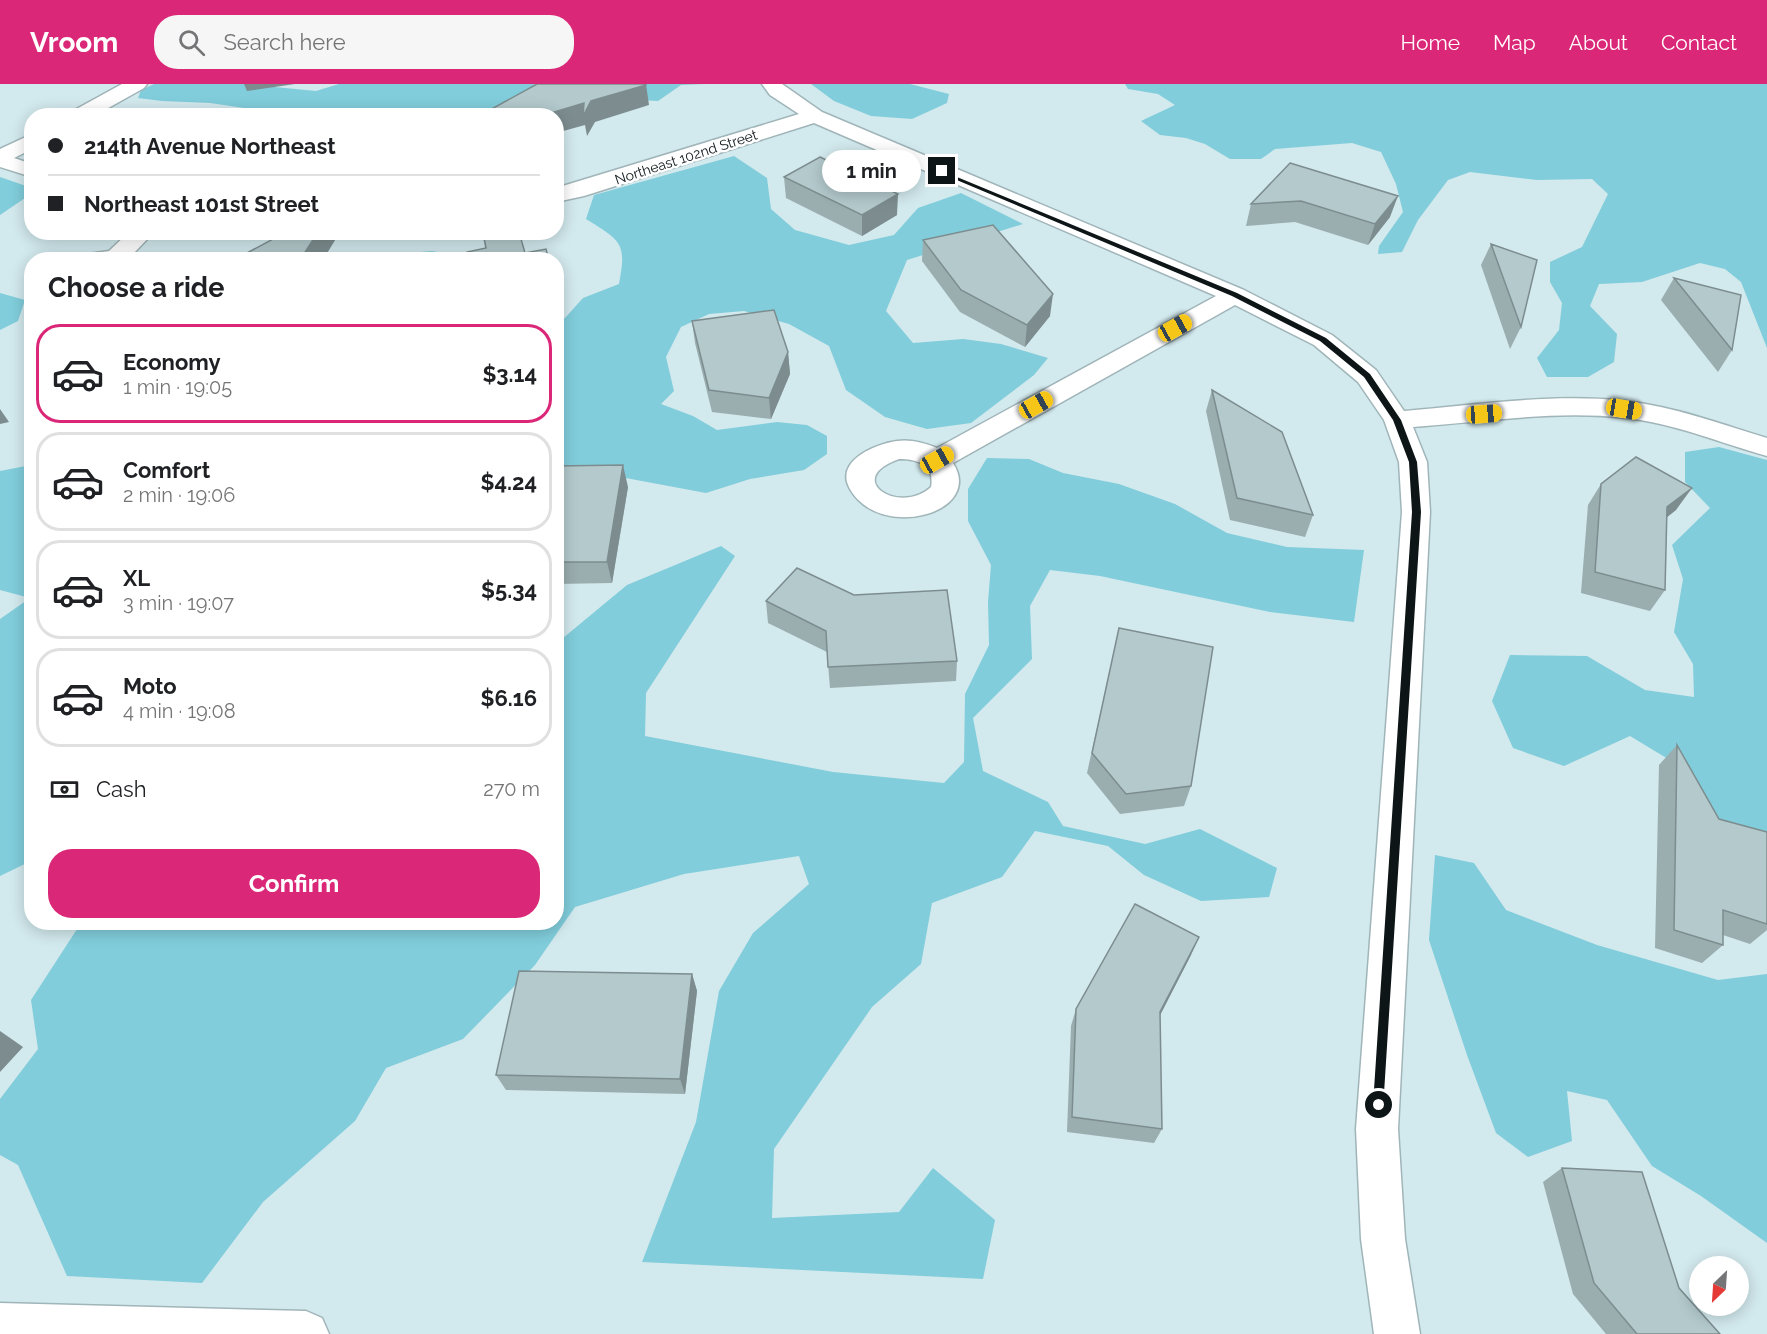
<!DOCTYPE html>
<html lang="en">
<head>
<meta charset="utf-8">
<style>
	:root { --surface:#fff; --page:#f6f6f6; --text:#202124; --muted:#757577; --line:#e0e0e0; --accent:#db2777 }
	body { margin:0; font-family:Raleway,sans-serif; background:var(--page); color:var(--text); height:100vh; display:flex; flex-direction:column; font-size:22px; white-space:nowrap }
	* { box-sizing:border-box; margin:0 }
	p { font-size:20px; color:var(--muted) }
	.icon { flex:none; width:33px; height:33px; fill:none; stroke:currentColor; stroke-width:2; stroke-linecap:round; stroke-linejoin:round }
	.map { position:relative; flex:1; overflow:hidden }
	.details { position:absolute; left:24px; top:168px; width:540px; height:678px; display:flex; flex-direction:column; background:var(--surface); border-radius:24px; box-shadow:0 3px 15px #0003 }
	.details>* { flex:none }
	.hud { position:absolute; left:24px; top:24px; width:540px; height:132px; border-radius:24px; box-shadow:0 3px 15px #0003; display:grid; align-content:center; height:132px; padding:0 24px; background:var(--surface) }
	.needle { width:39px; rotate:205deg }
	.buttons { position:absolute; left:1689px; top:1172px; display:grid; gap:12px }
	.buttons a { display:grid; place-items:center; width:60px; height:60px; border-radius:50%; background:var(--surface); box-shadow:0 3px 15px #0003; font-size:30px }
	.end { position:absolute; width:27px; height:27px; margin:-14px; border:8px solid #0d1517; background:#fff; box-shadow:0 0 0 3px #fff }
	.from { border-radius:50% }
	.bubble { position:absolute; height:42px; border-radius:21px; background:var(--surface); box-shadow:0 3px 15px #0003; font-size:20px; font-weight:700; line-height:42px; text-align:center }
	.car { position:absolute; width:18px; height:36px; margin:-18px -9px; border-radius:8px; box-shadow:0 0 4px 2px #0007; background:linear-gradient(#f5c518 24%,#345 0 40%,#f5c518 0 76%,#345 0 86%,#f5c518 0) }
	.hud b { display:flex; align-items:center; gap:21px; height:57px; font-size:22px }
	.hud b+b { border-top:2px solid var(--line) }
	.hud i { width:15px; height:15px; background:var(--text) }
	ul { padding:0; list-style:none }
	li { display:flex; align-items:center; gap:18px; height:99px; margin:0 12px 9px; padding:0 12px; border:3px solid var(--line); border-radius:24px }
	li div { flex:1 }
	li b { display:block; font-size:22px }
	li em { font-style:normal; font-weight:700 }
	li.on { border-color:var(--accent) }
	li>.icon { width:54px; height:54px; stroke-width:1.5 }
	h2 { padding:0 24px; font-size:27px; line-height:72px }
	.pay { display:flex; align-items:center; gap:15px; height:66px; padding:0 24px; font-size:22px }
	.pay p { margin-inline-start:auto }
	.action { display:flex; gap:12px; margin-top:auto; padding:12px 24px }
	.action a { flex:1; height:69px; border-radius:24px; background:var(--accent); color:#fff; font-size:24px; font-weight:700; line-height:69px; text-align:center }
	header { display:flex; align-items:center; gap:36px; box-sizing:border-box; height:84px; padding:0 30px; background:var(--accent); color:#fff }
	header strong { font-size:28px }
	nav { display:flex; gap:33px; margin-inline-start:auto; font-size:21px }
	.search { width:420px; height:54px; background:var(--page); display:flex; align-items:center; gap:15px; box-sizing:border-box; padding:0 21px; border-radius:24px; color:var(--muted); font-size:22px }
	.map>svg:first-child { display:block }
	.green { fill:#81cddb }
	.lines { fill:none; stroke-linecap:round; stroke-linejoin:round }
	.minor-casing { stroke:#a0b5b9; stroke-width:3 }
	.minor { fill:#fff; fill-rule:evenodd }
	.wall { fill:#9aadaf }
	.shaded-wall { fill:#7d8d8f }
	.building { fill:#b3c9cc; stroke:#7d8d8f; stroke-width:1.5 }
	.route { fill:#0d1517 }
	.labels { text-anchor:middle; stroke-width:5; stroke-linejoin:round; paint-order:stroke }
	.far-street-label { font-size:14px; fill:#0d1517; stroke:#fff }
</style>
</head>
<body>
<header>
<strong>Vroom</strong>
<div class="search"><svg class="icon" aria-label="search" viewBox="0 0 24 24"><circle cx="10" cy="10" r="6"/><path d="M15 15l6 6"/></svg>Search here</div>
<nav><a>Home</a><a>Map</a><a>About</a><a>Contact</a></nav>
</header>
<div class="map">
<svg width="1767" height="1250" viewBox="0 0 1767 1250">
	<rect width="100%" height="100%" fill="#d2e9ed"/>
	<path class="green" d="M 154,0 L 243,0 L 316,7 L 339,0 L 704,0 L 681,1 L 658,17 L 623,15 L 483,32 L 270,31 L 271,28 L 210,19 L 162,17 L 138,14 L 141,6 Z
		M 811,0 L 910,0 L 949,10 L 947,19 L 912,35 L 871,32 L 834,17 Z
		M 1125,0 L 1767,0 L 1767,264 L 1741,198 L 1725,185 L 1700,179 L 1642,198 L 1599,200 L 1590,222 L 1617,250 L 1614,278 L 1588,293 L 1547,293 L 1537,274 L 1559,246 L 1562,219 L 1550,198 L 1550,178 L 1582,163 L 1608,110 L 1592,95 L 1537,96 L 1470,88 L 1448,96 L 1418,136 L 1402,168 L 1378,170 L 1379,162 L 1403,128 L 1396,100 L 1381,68 L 1352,59 L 1275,65 L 1261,75 L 1230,75 L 1205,60 L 1186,54 L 1160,51 L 1141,37 L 1175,21 L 1158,10 L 1128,5 Z
		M 734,72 L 767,94 L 771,125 L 795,146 L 849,161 L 894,151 L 918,124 L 961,109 L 1023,140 L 907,176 L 886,227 L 913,259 L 963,255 L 1001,260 L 1048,274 L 1034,291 L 971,339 L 927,345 L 885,333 L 846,306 L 829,262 L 789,240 L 744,227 L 709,230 L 681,243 L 666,273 L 674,307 L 661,320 L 693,332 L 717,346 L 777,338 L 807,341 L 827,352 L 827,370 L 804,386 L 750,395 L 706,409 L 615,392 L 557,387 L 557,236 L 565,234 L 583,214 L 619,200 C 627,158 621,157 586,135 L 594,111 Z
		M 0,93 L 32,104 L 31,110 L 0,131 Z
		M 432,167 L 475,175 L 377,176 L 384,171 Z
		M 0,209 L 25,216 L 18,237 L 0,246 Z
		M 1719,363 L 1767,376 L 1767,779 L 1711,739 L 1673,678 L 1630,652 L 1564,682 L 1513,664 L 1492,617 L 1510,571 L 1587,572 L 1645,606 L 1694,613 L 1693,580 L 1674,548 L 1683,495 L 1672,461 L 1710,424 L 1685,398 L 1685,368 Z
		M 987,374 L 1029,375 L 1063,389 L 1119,400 L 1175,420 L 1227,449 L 1287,463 L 1364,466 L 1354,538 L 1270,528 L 1100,492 L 1050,486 L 1030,522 L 1032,575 L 973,634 L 983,687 L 1048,718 L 1063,742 L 1145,760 L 1200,745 L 1277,784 L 1269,813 L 1201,817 L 1144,791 L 1108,762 L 1035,747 L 1002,793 L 932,819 L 921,880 L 872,923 L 774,1065 L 772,1134 L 899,1128 L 933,1084 L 995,1136 L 983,1195 L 642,1178 L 696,1038 L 719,907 L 753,849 L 809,800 L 799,772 L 684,790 L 575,823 L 535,881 L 463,955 L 386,984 L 355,1037 L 263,1118 L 202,1199 L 67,1192 L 18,1081 L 0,1071 L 0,1015 L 38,965 L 31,916 L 81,839 L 556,838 L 557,559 L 627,501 L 721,462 L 735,472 L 646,609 L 645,652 L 833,688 L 944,699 L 964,678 L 965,610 L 989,561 L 988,518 L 991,481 L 968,437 L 968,405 Z
		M 31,381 L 31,777 L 0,792 L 0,535 L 30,514 L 0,506 L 0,387 Z
		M 1435,771 L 1474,779 L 1506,826 L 1597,861 L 1718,896 L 1767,890 L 1767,1159 L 1701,1112 L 1652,1082 L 1607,1016 L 1567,1007 L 1572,1057 L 1528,1073 L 1496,1049 L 1467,971 L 1429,856 Z"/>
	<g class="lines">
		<defs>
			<path id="minor" d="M 122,0 L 147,0 L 144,4 L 94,32 L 68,32 L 71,28 Z
				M 762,0 L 782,0 L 822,28 L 1244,206 L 1332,251 L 1376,286 L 1404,327 C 1476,321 1553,309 1625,317 C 1673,322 1720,340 1767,354 L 1767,372 C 1720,359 1674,339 1625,334 C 1556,326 1482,338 1413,343 L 1427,378 L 1430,428 L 1398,1045 L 1405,1155 L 1420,1250 L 1374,1250 L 1361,1155 L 1356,1045 L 1402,428 L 1399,378 L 1384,336 L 1358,298 L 1314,261 L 1235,221 L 953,379 C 985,429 880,458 850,405 C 834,377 875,360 897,357 C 910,355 925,359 937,364 L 1216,212 L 814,39 L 584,112 L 556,118 L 556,104 L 799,30 L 770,11 ZM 899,375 C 918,375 935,381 931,403 C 899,432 842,395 899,375 Z
				M 32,50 L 32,65 L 14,74 L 32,80 L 32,93 L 0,83 L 0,65 Z
				M 129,148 L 154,148 L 133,170 L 139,176 L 78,176 L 81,171 L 109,167 Z
				M 0,1219 L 306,1227 L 322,1234 L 329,1250 L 0,1250 Z"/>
		</defs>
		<use href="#minor" class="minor-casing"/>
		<use href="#minor" class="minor"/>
	</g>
	<path class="wall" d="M 1290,79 L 1390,133 L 1368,161 L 1295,138 L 1246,142 L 1251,120 Z
		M 784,93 L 897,131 L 862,152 L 786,114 Z
		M 923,156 L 1050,232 L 1025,263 L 960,228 L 922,177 Z
		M 1491,160 L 1521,243 L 1510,265 L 1481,181 Z
		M 1674,194 L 1732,266 L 1718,288 L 1661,216 Z
		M 692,237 L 788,268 L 790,290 L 771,335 L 712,328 L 695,259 Z
		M 1212,306 L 1313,431 L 1305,453 L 1230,436 L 1206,327 Z
		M 556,382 L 628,403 L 612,499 L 556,500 Z
		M 1601,400 L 1676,426 L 1667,433 L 1665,506 L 1650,527 L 1581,509 L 1588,421 Z
		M 766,517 L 957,577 L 956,597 L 830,604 L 827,568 L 768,539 Z
		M 1119,544 L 1191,702 L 1184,722 L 1120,730 L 1087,689 Z
		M 1677,661 L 1719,735 L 1767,748 L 1767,846 L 1750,860 L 1723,851 L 1723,861 L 1702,879 L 1655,864 L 1659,681 Z
		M 1191,871 L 1160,931 L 1162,1045 L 1154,1059 L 1067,1048 L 1071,942 L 1076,925 Z
		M 692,890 L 697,907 L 685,1010 L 506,1006 L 496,991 Z
		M 1562,1084 L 1679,1204 L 1720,1250 L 1606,1250 L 1573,1210 L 1543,1098 Z"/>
	<path class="shaded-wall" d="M 244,0 L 295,0 L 247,7 Z
		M 646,0 L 649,21 L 595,38 L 587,52 L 585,41 L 556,49 L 556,32 L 541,32 Z
		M 898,110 L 897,131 L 862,152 L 862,131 Z
		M 1398,112 L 1390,133 L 1368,161 L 1375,140 Z
		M 318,148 L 340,148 L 323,176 L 300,176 Z
		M 558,202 L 564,224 L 556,226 L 556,203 Z
		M 1053,210 L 1050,232 L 1025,263 L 1027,241 Z
		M 788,268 L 790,290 L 771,335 L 769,314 Z
		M 0,325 L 9,338 L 0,340 Z
		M 623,381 L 628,403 L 612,499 L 607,478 Z
		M 1692,404 L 1676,426 L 1652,445 L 1667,423 Z
		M 1199,853 L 1191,871 L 1153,945 L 1160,928 Z
		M 692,890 L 697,907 L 685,1010 L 680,995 Z
		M 0,947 L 23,963 L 0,988 Z"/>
	<path class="building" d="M 537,0 L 646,0 L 646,1 L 591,17 L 583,32 L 584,19 L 541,32 L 479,32 Z
		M 820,73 L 898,110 L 862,131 L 784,93 Z
		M 1290,79 L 1398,112 L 1375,140 L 1301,117 L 1251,120 Z
		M 993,141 L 1053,210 L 1027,241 L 961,206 L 923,156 Z
		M 286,148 L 318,148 L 300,176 L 221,176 L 247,169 Z
		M 516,148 L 519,148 L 525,169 L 546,165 L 549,176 L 469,176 L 467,168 L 486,164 L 484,154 Z
		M 1491,160 L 1537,176 L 1521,243 Z
		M 1674,194 L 1741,211 L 1732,266 Z
		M 774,226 L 788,268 L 769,314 L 709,306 L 692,237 Z
		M 1212,306 L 1282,348 L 1313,431 L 1237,414 Z
		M 1636,373 L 1692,404 L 1667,423 L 1665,506 L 1595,488 L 1601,400 Z
		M 623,381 L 607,478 L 556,478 L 556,382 Z
		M 797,484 L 854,511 L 947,506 L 957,577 L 828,583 L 826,547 L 766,517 Z
		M 1119,544 L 1213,563 L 1191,702 L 1126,710 L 1092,669 Z
		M 1677,661 L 1719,735 L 1767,748 L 1767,840 L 1723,826 L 1723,861 L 1674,846 Z
		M 1135,820 L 1199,853 L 1160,928 L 1162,1045 L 1072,1033 L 1076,925 Z
		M 519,887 L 692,890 L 680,995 L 496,991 Z
		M 1562,1084 L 1642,1088 L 1679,1204 L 1720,1250 L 1637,1250 L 1594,1199 Z"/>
	<path class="route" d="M 940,86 L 1237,209 L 1326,254 L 1370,290 L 1401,336 L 1417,378 L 1421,428 L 1383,1025 L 1379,1027 L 1373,1021 L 1412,428 L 1409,378 L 1393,336 L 1364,293 L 1320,257 L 1232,212 L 940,89 Z"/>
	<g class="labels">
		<g class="far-street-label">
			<text transform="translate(686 73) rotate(-18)" y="5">Northeast 102nd Street</text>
		</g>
	</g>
</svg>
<div class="buttons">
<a><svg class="needle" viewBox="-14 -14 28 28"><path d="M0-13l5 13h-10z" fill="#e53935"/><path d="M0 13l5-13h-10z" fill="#757577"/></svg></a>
</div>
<i class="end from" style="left:1379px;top:1021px"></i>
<i class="end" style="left:942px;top:87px"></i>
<div class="bubble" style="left:822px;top:66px;width:99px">1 min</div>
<i class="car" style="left:1175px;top:244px;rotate:61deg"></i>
<i class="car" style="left:1036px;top:321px;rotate:61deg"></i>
<i class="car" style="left:1624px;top:325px;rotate:100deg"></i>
<i class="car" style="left:1484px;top:330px;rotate:86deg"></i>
<i class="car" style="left:937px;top:376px;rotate:61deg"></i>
<div class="hud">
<b><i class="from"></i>214th Avenue Northeast</b>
<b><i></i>Northeast 101st Street</b>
</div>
<section class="details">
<h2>Choose a ride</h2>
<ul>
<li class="on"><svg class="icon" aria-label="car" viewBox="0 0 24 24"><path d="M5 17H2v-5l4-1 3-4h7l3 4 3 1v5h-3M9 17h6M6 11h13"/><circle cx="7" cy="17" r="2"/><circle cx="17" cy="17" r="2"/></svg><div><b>Economy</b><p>1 min · 19:05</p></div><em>$3.14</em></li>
<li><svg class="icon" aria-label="car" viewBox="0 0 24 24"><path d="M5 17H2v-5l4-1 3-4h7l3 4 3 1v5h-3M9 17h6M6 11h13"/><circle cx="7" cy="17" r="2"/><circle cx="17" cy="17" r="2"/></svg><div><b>Comfort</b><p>2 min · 19:06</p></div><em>$4.24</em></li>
<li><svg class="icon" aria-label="car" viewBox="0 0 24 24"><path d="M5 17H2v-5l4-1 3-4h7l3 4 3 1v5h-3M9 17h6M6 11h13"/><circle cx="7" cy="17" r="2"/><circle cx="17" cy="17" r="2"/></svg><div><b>XL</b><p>3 min · 19:07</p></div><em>$5.34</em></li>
<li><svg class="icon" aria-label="car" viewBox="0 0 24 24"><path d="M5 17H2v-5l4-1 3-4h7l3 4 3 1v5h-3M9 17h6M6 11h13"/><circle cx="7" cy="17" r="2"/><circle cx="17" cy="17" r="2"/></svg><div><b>Moto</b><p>4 min · 19:08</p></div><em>$6.16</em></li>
</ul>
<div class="pay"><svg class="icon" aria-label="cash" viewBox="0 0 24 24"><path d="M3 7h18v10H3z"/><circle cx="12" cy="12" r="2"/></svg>Cash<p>270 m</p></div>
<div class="action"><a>Confirm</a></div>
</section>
</div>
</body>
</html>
